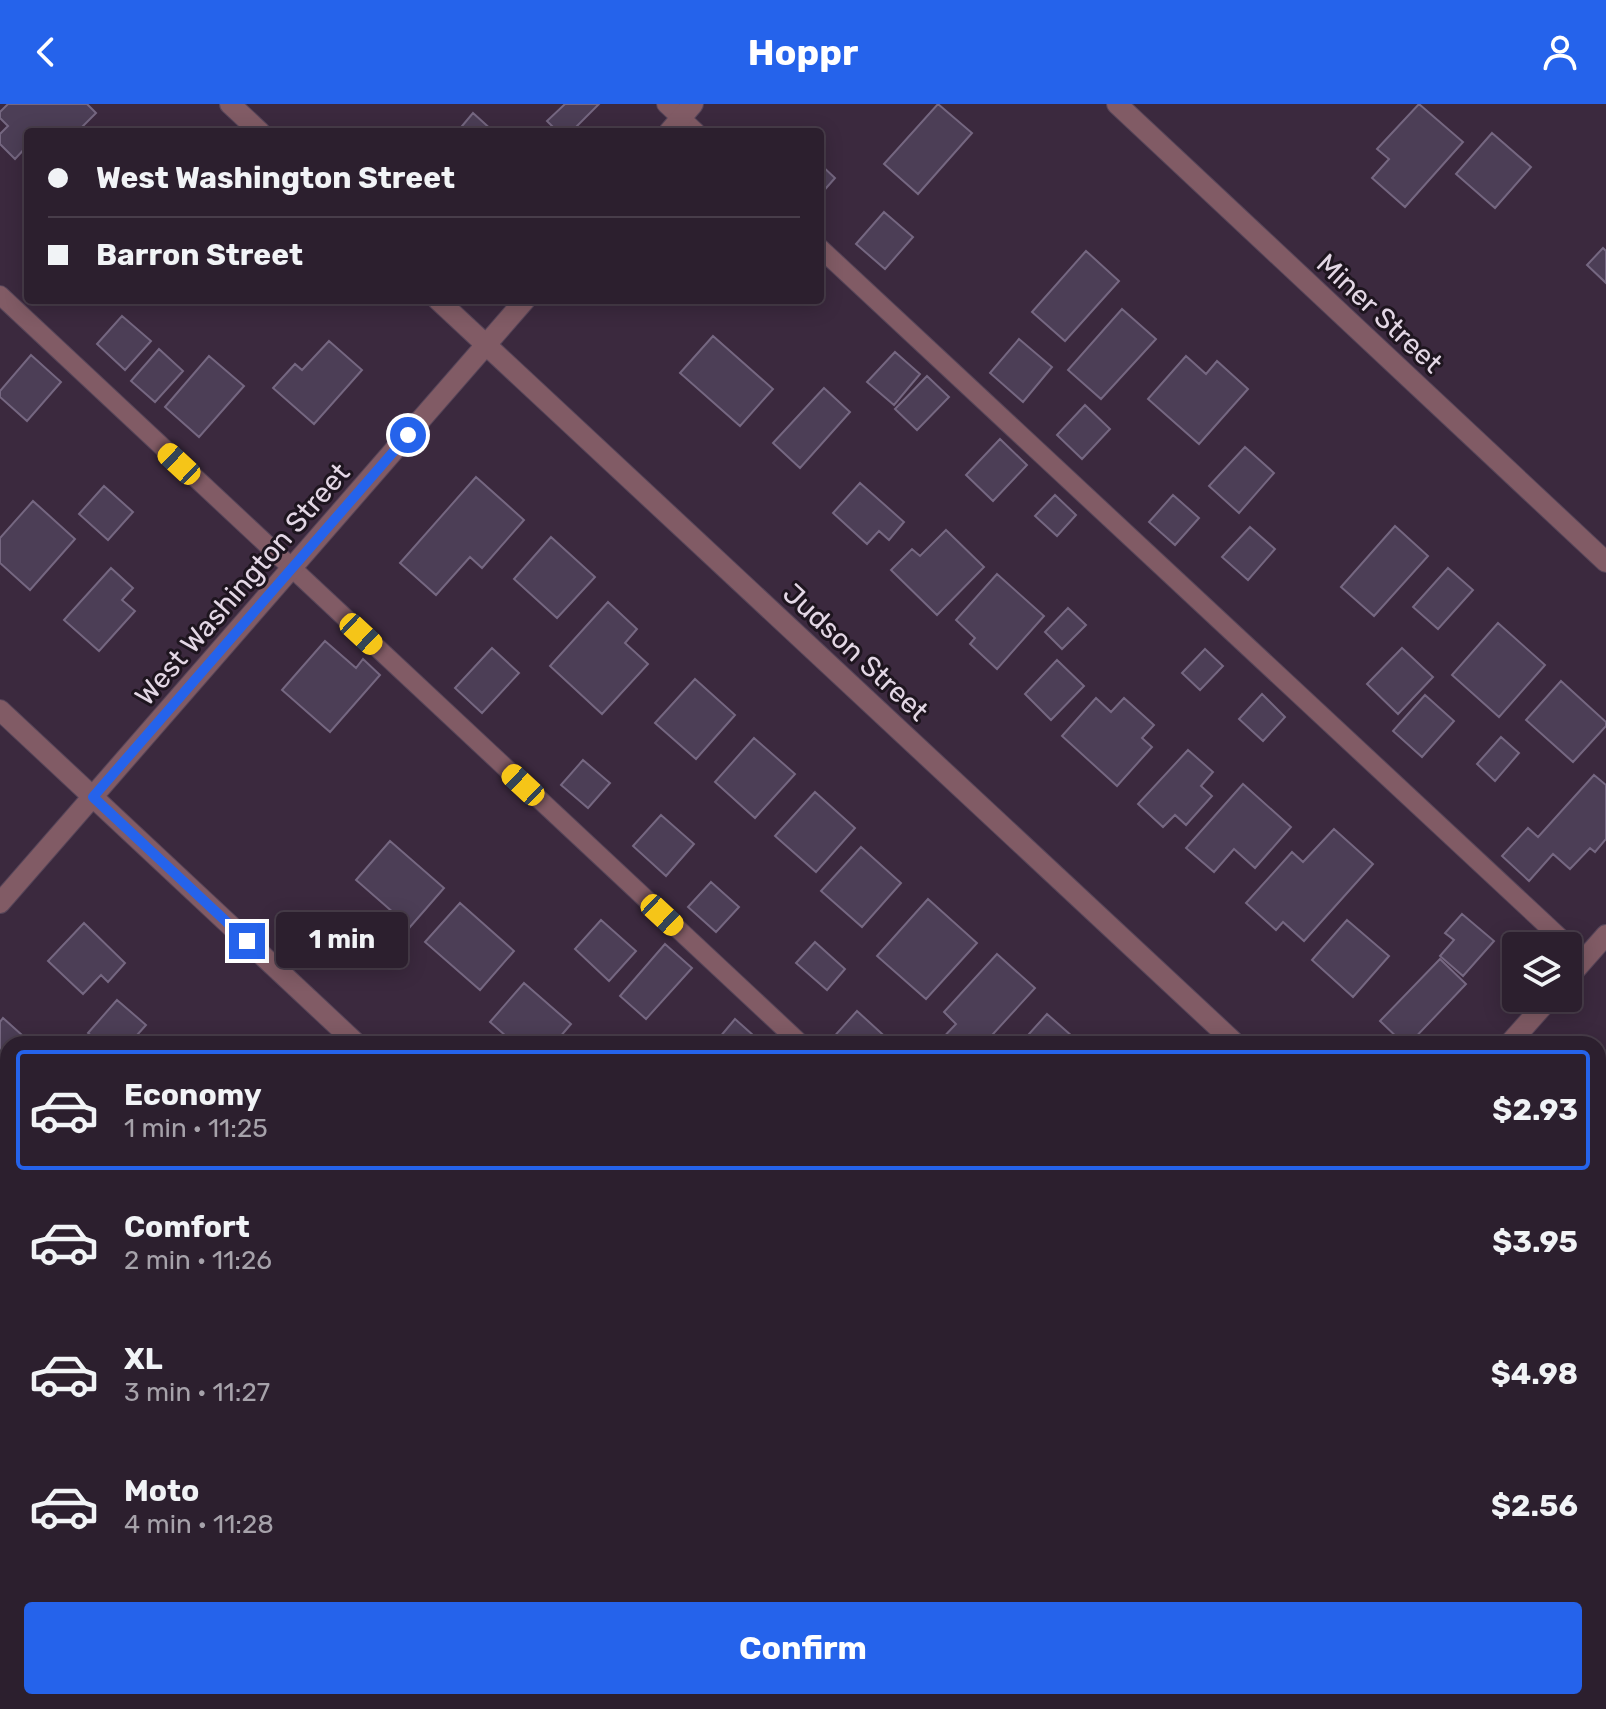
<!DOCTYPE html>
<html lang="en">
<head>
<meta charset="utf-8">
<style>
	:root { --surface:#2c1f2e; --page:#382c3a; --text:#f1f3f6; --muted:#a6a2aa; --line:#483d4a; --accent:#2563eb }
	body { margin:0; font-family:Rubik,sans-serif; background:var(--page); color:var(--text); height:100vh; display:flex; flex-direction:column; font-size:30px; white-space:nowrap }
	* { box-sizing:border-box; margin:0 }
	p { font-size:26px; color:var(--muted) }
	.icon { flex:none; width:44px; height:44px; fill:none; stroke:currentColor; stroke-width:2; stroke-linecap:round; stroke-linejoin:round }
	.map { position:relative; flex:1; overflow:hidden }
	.sheet { position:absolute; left:0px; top:932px; width:1606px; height:674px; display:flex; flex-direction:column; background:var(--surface); border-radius:24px 24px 0 0; box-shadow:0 4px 20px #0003,0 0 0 2px var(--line) }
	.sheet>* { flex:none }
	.hud { position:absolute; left:24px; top:24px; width:800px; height:176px; border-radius:8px; box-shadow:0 4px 20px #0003,0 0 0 2px var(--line); display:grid; align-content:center; height:176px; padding:0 24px; background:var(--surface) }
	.buttons { position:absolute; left:1502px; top:828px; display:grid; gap:16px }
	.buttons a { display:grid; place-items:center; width:80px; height:80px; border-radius:8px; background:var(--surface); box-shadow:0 4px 20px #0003,0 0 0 2px var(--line); font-size:40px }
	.end { position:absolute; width:36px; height:36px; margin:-18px; border:10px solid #2563eb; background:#fff; box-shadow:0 0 0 4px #fff }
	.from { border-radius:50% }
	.bubble { position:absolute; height:56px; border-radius:8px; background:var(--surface); box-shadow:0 4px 20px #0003,0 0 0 2px var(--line); font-size:26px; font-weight:700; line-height:56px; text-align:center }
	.car { position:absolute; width:24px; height:48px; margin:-24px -12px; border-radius:10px; box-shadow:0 0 6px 2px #0007; background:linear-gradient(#f5c518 24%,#345 0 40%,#f5c518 0 76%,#345 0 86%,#f5c518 0) }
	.hud b { display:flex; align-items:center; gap:28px; height:76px; font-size:30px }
	.hud b+b { border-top:2px solid var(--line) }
	.hud i { width:20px; height:20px; background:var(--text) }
	ul { padding:14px 0 0; list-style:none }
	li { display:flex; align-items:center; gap:24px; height:120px; margin:0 16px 12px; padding:0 8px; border:4px solid transparent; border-radius:8px }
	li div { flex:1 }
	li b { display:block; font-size:30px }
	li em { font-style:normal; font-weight:700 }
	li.selected { border-color:var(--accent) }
	li>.icon { width:72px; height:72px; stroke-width:1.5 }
	.cta { display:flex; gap:16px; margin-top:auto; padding:16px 24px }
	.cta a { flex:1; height:92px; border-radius:8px; background:var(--accent); color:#fff; font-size:32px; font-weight:700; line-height:92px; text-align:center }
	header { display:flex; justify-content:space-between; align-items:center; height:104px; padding:0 24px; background:var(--accent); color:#fff; font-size:36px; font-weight:700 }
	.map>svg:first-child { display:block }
	.building { fill:#4c3e56; stroke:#756781; stroke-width:2 }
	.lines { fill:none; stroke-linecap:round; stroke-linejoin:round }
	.lane-casing { stroke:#564559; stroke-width:20 }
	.street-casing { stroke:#564559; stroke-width:22 }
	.lane { stroke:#815b65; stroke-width:18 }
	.street { stroke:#815b65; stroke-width:20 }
	.route { stroke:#2563eb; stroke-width:10 }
	.labels { text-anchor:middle; stroke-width:6; stroke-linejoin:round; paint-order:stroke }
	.street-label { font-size:28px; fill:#e3d7e5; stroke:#1e151f }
</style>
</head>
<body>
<header><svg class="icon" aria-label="back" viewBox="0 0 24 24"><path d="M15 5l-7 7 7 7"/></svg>Hoppr<svg class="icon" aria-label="person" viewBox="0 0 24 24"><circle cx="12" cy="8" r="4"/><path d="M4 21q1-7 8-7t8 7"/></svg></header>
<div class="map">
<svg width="1606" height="1605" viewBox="0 0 1606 1605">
	<rect width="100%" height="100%" fill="#3b293e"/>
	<path class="building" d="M 8,0 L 87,0 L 96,9 L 77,28 L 28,28 L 28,41 L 15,55 L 0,40 L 0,30 L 8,22 L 0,14 L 0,8 Z
		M 565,0 L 599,0 L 571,28 L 558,28 L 547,17 Z
		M 938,0 L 972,29 L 918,90 L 884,60 Z
		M 1419,0 L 1463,38 L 1405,103 L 1372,74 L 1389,55 L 1377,45 Z
		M 473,9 L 494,28 L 457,28 Z
		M 1492,29 L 1531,63 L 1495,104 L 1456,70 Z
		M 820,60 L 835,74 L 820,91 Z
		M 884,108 L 913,133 L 885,165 L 856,140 Z
		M 1603,144 L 1606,147 L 1606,179 L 1587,161 Z
		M 1086,147 L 1119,177 L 1065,237 L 1032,208 Z
		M 1122,205 L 1156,235 L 1101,295 L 1068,266 Z
		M 122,212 L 151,237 L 125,266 L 97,240 Z
		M 713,232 L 773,285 L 740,322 L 680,269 Z
		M 1019,235 L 1052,263 L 1023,298 L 990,269 Z
		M 329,237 L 362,266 L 314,320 L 273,284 L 295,260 L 302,266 Z
		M 159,245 L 183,267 L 155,298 L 131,277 Z
		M 895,248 L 920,270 L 894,301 L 867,278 Z
		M 31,251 L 61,278 L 27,317 L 0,293 L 0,287 Z
		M 209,252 L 244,282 L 199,333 L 165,303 Z
		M 1186,252 L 1206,270 L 1217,257 L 1248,285 L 1199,340 L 1148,295 Z
		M 927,272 L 949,293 L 917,326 L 895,305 Z
		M 824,284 L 850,308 L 800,364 L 773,339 Z
		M 1085,301 L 1110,325 L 1082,355 L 1057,331 Z
		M 1000,335 L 1027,361 L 993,397 L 966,371 Z
		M 1245,343 L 1274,369 L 1239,409 L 1209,382 Z
		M 476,373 L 524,416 L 482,464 L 470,453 L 436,491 L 400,459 Z
		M 860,379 L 904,418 L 889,436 L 879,427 L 867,440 L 833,409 Z
		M 104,382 L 133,408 L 108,436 L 79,410 Z
		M 1055,391 L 1076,411 L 1057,432 L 1035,412 Z
		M 1173,391 L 1199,414 L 1175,441 L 1149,418 Z
		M 33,397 L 75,435 L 30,486 L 0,459 L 0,434 Z
		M 1395,422 L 1428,452 L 1374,512 L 1341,483 Z
		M 1250,423 L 1275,445 L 1248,476 L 1222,453 Z
		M 946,426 L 984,463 L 937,511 L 891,466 L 912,445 L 920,452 Z
		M 551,433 L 595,473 L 557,514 L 514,475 Z
		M 111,464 L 133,484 L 122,496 L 135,507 L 99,547 L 64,516 Z
		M 1448,464 L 1473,486 L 1438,525 L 1413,503 Z
		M 997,470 L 1044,512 L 997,565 L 970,540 L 975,534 L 956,516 Z
		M 608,498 L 637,525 L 625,539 L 648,560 L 602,610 L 550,562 Z
		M 1068,504 L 1086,521 L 1062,545 L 1045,528 Z
		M 1498,519 L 1545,561 L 1499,613 L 1452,571 Z
		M 325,537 L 356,564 L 363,555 L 380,571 L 330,628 L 282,586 Z
		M 492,544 L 519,569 L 482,609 L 455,584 Z
		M 1402,544 L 1433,573 L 1398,610 L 1367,580 Z
		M 1205,545 L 1223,562 L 1200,586 L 1182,569 Z
		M 1057,556 L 1084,582 L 1051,616 L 1025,590 Z
		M 695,575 L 735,611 L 696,655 L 655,619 Z
		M 1561,577 L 1606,618 L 1606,622 L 1573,658 L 1526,616 Z
		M 1262,590 L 1285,613 L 1263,637 L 1239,615 Z
		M 1425,591 L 1454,617 L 1422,653 L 1393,627 Z
		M 1096,594 L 1111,608 L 1124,594 L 1154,621 L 1142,634 L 1152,643 L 1117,682 L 1062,632 Z
		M 1501,633 L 1519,649 L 1495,677 L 1477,660 Z
		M 754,634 L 795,670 L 755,714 L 715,678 Z
		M 1188,646 L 1213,668 L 1201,682 L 1212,692 L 1186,721 L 1175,711 L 1163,723 L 1138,700 Z
		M 583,656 L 610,679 L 588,704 L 561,681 Z
		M 1594,671 L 1606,681 L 1606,735 L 1595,748 L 1590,744 L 1570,765 L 1553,750 L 1529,777 L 1502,752 L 1528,724 L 1538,733 Z
		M 1243,680 L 1291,723 L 1255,764 L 1234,745 L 1214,768 L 1186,744 Z
		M 815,688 L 855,724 L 816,768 L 775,732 Z
		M 661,711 L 694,740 L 666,772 L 633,742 Z
		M 1334,725 L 1373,760 L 1304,837 L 1283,818 L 1276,826 L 1246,799 L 1292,748 L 1303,758 Z
		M 390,737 L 444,784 L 410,823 L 356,776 Z
		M 861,743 L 901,779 L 862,823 L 821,787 Z
		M 711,778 L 739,803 L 716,828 L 688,803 Z
		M 928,795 L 977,839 L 926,895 L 877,852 Z
		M 460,799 L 514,847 L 480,886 L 425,838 Z
		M 1462,810 L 1494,837 L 1463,872 L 1440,852 L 1454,836 L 1445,829 Z
		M 601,816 L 636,847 L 609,877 L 575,845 Z
		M 1347,816 L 1389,852 L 1353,893 L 1312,856 Z
		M 84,819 L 125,859 L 108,878 L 101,871 L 83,890 L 48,857 Z
		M 815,838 L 845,865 L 827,886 L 796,859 Z
		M 665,840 L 692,864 L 646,915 L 620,892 Z
		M 997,850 L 1035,884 L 984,940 L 937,940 L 956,920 L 944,908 Z
		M 1440,855 L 1466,880 L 1409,940 L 1404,940 L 1380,917 Z
		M 524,879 L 571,920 L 554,940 L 515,940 L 490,918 Z
		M 117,896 L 146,921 L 129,940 L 101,940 L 88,929 Z
		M 857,907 L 891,938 L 889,940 L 830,937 Z
		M 1047,910 L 1081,940 L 1020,940 Z
		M 3,914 L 32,940 L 8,940 L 7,969 L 0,962 L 0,918 Z
		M 735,915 L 763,940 L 714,940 Z
		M 904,932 L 913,940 L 896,940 Z
		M 1605,990 L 1606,1044 L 1598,1053 L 1598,998 Z
		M 1606,1081 L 1606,1144 L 1598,1136 L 1598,1090 Z
		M 8,1093 L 8,1142 L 0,1135 L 0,1102 Z
		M 8,1221 L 8,1280 L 2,1286 L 0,1230 Z
		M 1606,1468 L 1606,1488 L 1598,1480 Z
		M 1598,1549 L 1606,1556 L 1606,1588 L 1598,1597 Z
		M 338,1598 L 405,1598 L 399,1605 L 345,1605 Z
		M 576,1598 L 597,1598 L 605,1605 L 570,1605 Z
		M 705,1598 L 739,1598 L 733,1605 L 712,1605 Z
		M 773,1598 L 818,1598 L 812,1605 L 781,1605 Z
		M 1246,1598 L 1335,1598 L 1340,1603 L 1253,1605 Z
		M 1361,1598 L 1412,1598 L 1406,1605 L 1358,1605 Z"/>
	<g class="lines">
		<defs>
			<path id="lane" d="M 666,0 L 696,28
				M 820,144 L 1584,856
				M 0,191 L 801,940
				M 0,1014 L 8,1022
				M 628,1598 L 635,1605"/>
			<path id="street" d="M 230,0 L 260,28
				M 1117,0 L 1606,458
				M 669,28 L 693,0
				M 438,196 L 1236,940
				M 0,606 L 357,940
				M 0,799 L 525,196
				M 1568,874 L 1606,831
				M 1509,940 L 1550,894
				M 1598,1275 L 1606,1282
				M 0,1435 L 8,1442
				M 174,1598 L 182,1605
				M 1064,1598 L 1072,1605
				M 914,1605 L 920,1598"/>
		</defs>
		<use href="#lane" class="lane-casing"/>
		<use href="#street" class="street-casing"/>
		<use href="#lane" class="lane"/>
		<use href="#street" class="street"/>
	</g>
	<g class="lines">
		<path class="route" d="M 247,837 L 93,693 L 408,331"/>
	</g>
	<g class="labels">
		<g class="street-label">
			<text transform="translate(1380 209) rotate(43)" y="10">Miner Street</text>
			<text transform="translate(242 480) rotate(-49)" y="10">West Washington Street</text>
			<text transform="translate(856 548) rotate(43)" y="10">Judson Street</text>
		</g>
	</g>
</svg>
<div class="buttons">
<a><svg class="icon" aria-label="layers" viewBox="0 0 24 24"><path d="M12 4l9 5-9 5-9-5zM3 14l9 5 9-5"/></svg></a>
</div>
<i class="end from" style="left:408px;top:331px"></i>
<i class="end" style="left:247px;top:837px"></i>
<div class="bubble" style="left:276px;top:808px;width:132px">1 min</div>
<i class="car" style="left:179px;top:360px;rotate:313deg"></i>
<i class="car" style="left:361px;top:530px;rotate:133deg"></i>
<i class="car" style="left:523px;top:681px;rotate:313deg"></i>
<i class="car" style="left:662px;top:811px;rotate:133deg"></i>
<div class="hud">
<b><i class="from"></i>West Washington Street</b>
<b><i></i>Barron Street</b>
</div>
<section class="sheet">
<ul>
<li class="selected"><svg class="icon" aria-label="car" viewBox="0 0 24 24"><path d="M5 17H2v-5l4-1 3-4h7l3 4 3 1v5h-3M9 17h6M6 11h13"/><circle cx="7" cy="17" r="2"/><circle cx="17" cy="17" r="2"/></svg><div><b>Economy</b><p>1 min · 11:25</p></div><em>$2.93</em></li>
<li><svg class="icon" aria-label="car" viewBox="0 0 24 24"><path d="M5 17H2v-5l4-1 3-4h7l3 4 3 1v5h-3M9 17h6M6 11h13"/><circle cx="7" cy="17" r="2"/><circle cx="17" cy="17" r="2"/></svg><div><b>Comfort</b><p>2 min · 11:26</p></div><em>$3.95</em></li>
<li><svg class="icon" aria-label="car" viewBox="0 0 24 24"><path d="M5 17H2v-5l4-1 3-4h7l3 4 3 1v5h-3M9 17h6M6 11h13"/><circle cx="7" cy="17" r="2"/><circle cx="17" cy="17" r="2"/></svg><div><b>XL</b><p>3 min · 11:27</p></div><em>$4.98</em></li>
<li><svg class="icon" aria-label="car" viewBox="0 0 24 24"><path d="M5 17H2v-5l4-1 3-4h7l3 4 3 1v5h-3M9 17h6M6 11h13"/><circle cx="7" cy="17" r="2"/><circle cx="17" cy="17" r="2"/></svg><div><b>Moto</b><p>4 min · 11:28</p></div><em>$2.56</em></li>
</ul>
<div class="cta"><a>Confirm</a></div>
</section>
</div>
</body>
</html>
